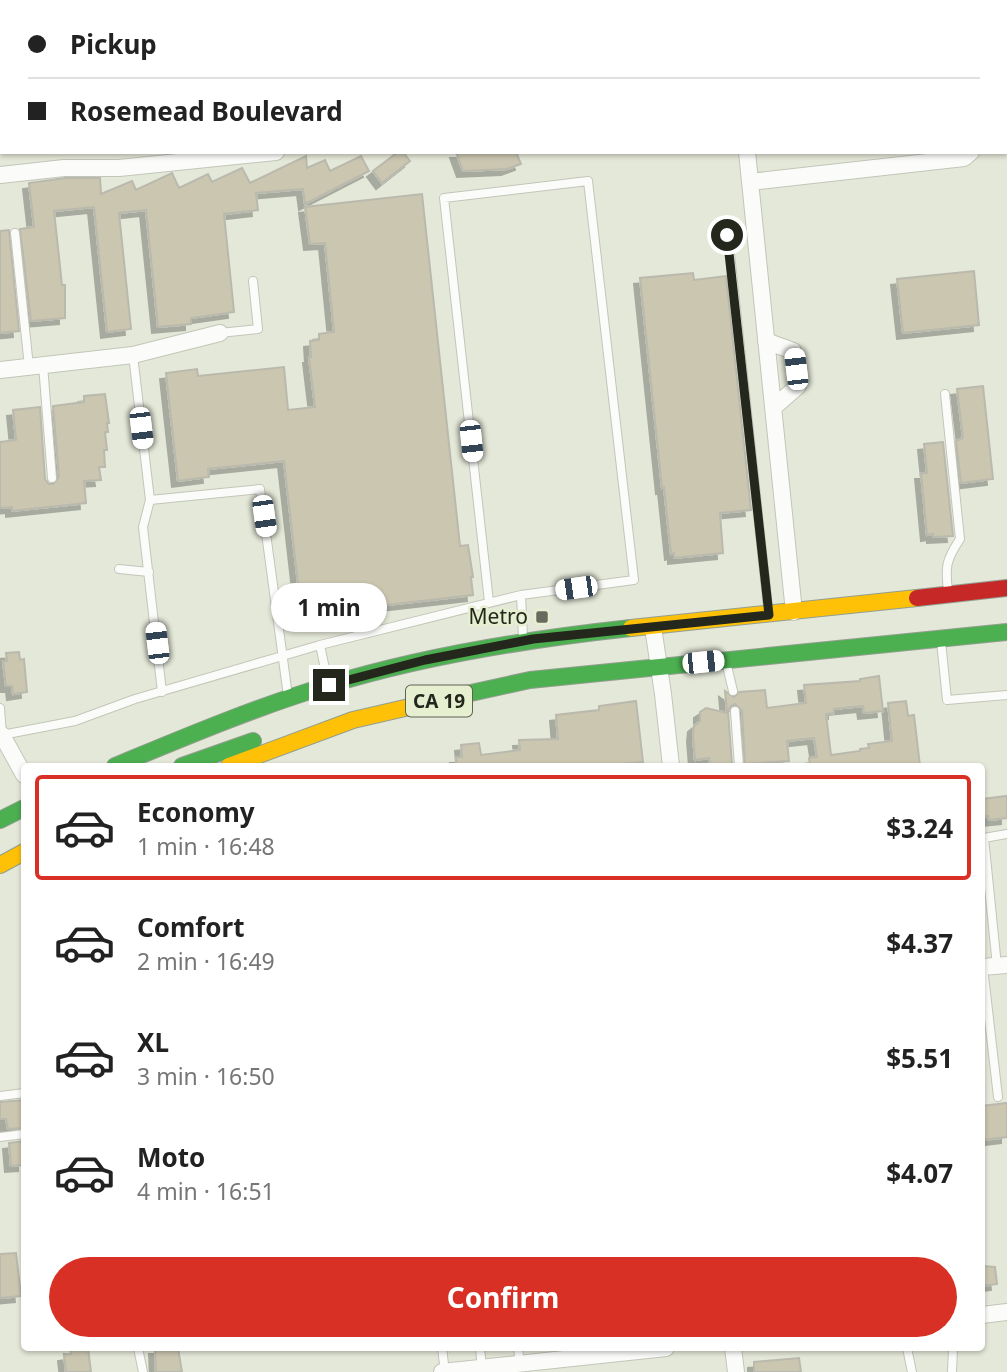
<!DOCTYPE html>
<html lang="en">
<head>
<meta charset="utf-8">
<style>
	:root { --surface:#fff; --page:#f2f2f2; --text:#222; --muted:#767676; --line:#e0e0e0; --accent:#d93025 }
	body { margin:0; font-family:"Noto Sans",sans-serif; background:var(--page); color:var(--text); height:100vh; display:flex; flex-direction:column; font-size:26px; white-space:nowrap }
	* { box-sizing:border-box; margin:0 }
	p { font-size:23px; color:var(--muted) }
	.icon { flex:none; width:38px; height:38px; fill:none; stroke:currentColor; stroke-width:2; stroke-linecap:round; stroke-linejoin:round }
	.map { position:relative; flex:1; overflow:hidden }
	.drawer { position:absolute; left:21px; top:763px; width:964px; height:588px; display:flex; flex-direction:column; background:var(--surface); border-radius:7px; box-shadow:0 2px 5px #0004 }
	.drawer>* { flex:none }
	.guide { position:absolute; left:0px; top:0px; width:1008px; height:154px; box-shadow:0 2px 5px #0004; display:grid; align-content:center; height:154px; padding:0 28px; background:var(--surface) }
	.end { position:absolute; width:32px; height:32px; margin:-16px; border:9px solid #24271c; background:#fff; box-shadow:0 0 0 4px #fff }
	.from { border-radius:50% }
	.bubble { position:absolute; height:49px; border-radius:24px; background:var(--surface); box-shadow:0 2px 5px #0004; font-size:23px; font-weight:700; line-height:49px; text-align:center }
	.car { position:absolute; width:21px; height:42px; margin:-21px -10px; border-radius:9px; box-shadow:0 0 5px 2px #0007; background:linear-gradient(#fff 24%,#345 0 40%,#fff 0 76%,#345 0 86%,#fff 0) }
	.guide b { display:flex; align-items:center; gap:24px; height:66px; font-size:26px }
	.guide b+b { border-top:2px solid var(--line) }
	.guide i { width:18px; height:18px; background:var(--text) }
	ul { padding:12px 0 0; list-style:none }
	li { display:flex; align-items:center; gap:21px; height:105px; margin:0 14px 10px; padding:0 14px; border:4px solid transparent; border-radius:7px }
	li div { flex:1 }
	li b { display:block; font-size:26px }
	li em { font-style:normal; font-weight:700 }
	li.selected { border-color:var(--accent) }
	li>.icon { width:63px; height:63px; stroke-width:1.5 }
	.cta { display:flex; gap:14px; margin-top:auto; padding:14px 28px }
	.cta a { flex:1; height:80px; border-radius:42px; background:var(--accent); color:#fff; font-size:28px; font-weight:700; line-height:80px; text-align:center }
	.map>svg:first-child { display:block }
	.building { fill:#cbc6b0; stroke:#bab9ad; stroke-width:2; filter:url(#shadow) }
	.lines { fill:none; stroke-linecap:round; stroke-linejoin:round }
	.lane-casing { stroke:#c2c6b9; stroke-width:10 }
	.street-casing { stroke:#c2c6b9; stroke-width:18 }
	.fast-casing { stroke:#929e90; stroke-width:18 }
	.slow-casing { stroke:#929e90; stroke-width:18 }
	.jam-casing { stroke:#929e90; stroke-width:18 }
	.lane { stroke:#fbfcf9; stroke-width:8 }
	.street { stroke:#fbfcf9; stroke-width:16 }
	.fast { stroke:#4caf50; stroke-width:16 }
	.slow { stroke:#ffc107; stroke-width:16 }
	.jam { stroke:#c62828; stroke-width:16 }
	.route { stroke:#24271c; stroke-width:9 }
	.poi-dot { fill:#676b5e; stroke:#e7efd1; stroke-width:2.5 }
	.labels { text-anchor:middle; stroke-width:5; stroke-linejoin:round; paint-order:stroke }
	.shield { fill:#e7efd1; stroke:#5e6352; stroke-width:2 }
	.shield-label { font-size:19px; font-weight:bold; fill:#24271c }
	.poi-label { font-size:21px; fill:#24271c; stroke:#e7efd1; text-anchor:end }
</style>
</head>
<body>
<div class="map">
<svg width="1007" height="1372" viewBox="0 0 1007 1372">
	<defs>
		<filter id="shadow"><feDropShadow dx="-6" dy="6" stdDeviation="0" flood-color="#0004"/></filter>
	</defs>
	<rect width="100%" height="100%" fill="#e4e8d8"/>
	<path class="building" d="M 398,152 L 403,152 L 410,161 L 382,183 L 373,171 Z
		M 456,152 L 516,152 L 521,164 L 507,169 L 463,171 Z
		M 306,156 L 307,168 L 325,160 L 330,171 L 361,156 L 369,171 L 305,204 L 303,189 L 256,193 L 258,210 L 224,214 L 234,312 L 191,318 L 191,324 L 158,327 L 146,210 L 119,213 L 131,329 L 107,332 L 94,207 L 54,211 L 62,285 L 65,285 L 65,318 L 31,321 L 20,229 L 34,227 L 29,183 L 65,178 L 100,178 L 101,194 L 132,181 L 136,190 L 172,173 L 179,188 L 208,174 L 212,182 L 242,168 L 250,183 Z
		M 422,194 L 460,546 L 468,545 L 473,577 L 471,577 L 473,595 L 301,615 L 299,598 L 289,599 L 288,585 L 298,584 L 284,461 L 208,469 L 209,477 L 178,481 L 166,373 L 197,369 L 198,376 L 284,367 L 288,410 L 315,407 L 309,357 L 311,357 L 310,341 L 319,340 L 319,334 L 334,332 L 325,243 L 310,244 L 305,207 Z
		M 9,230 L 19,331 L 0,333 L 0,231 Z
		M 974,271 L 979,325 L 903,333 L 897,279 Z
		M 693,273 L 694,280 L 726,276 L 751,510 L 720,513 L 723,553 L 674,558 L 674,553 L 671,554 L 664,487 L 662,488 L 640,278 Z
		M 983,386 L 993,479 L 961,483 L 956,441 L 963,438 L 957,389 Z
		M 105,394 L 109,423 L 107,423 L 108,432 L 105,432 L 107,450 L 104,450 L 105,467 L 99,467 L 101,480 L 84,481 L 86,503 L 12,511 L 12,507 L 0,508 L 0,442 L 16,440 L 13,410 L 40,407 L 45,479 L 49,484 L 53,484 L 59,477 L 53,406 L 84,402 L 84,396 Z
		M 943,442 L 953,536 L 933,537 L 933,534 L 927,535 L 921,473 L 927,473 L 924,444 Z
		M 19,652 L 20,660 L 24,659 L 27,692 L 13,694 L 12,686 L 6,686 L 3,661 L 7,661 L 6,653 Z
		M 879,676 L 883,711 L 864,713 L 863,706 L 834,709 L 834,713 L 826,714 L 831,755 L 860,751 L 860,749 L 869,748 L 868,744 L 892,741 L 888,703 L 906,701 L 908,716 L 914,715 L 920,766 L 810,766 L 809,758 L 817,757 L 814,738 L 787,741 L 789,761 L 745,764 L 742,711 L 735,704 L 731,706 L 728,711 L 732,765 L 710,766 L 709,758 L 695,760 L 693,736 L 694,726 L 700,721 L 700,712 L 706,708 L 727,713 L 725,691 L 734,697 L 739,692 L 765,690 L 767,708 L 806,703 L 804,685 L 860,681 L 860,679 Z
		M 636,701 L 643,762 L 598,766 L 457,766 L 456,757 L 462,757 L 461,745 L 479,743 L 481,755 L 520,750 L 519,740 L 558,739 L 556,715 L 599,710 L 599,706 Z
		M 1007,796 L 1007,818 L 989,820 L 988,816 L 982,817 L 982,799 Z
		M 24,1100 L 24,1128 L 8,1129 L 6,1119 L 0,1119 L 0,1102 Z
		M 1007,1103 L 1007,1137 L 982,1140 L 982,1106 Z
		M 24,1141 L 24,1165 L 11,1166 L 9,1143 Z
		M 16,1253 L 21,1296 L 0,1298 L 0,1254 Z
		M 982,1266 L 995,1267 L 997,1284 L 982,1286 Z
		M 70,1348 L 88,1348 L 91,1372 L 66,1372 L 64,1355 L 71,1354 Z
		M 155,1348 L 178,1348 L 182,1372 L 156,1372 Z
		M 799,1358 L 801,1372 L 754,1372 L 754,1362 Z"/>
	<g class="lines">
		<defs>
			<path id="lane" d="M 15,233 L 29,367
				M 728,235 L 768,608
				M 220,333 L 258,329 L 253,281
				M 133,355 L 150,500 L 143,527 L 162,692
				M 43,365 L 52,478
				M 945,394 L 960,539 C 946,560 945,567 948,591
				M 150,500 L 260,489 L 288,696
				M 119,569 L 149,572
				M 521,595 L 523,638
				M 941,641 L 947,700 L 1007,695
				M 727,666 L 733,691
				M 328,683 L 320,645 L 521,595 L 634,580 L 588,181 L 444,198 L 489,602
				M 0,708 L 2,735 L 75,721 L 135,699 L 320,645
				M 735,711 L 739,766
				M 997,966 L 984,838 L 1007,834
				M 983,967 L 998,1097
				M 0,1096 L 24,1093
				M 0,1137 L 24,1134
				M 138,1348 L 143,1372
				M 442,1348 L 445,1372
				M 480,1348 L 482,1368
				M 518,1348 L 520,1364
				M 907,1348 L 912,1372
				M 952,1372 L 953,1348"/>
			<path id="street" d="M 579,0 L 579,2
				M 731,0 L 731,2
				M 967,0 L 967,2
				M 747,152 L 794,612
				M 0,175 L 64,168 L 119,168 L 276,152
				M 750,182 L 964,158 L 971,152
				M 766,341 L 793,351 L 798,386 L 773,408
				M 0,370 L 133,355 L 220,333
				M 653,627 L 663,694 L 671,766
				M 0,735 L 2,735 L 24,775
				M 982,967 L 1007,965
				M 982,1315 L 1007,1312
				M 733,1348 L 736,1372
				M 442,1372 L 666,1348"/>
			<path id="fast" d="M 457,696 L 530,680 L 1007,632
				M 115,766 C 185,737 256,707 329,685 C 427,655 529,639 631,628
				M 182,766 L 253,741
				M 0,820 L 24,808"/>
			<path id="slow" d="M 631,628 L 917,598
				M 229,766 L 353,720 L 457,696
				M 0,865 L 24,852"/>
			<path id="jam" d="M 917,598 L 1007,588"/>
		</defs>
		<use href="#lane" class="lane-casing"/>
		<use href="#street" class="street-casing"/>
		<use href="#fast" class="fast-casing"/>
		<use href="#slow" class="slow-casing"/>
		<use href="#jam" class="jam-casing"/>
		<use href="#lane" class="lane"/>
		<use href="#street" class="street"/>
		<use href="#fast" class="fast"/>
		<use href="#slow" class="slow"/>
		<use href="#jam" class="jam"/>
	</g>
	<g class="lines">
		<path class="route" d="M 329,685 L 425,660 L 533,639 L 769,615 L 727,235"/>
	</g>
	<rect class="poi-dot" x="535" y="610" width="14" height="14" rx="3.5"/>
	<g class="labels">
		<rect class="shield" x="406" y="685.5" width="66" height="31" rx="5"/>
		<g class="shield-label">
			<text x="439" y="708">CA 19</text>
		</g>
		<g class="poi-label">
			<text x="528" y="624">Metro</text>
		</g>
	</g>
</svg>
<i class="end from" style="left:727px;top:235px"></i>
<i class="end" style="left:329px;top:685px"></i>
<div class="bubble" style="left:271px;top:583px;width:116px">1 min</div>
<i class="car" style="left:796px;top:369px;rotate:353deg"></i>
<i class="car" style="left:141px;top:428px;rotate:173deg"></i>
<i class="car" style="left:471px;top:441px;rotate:174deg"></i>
<i class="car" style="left:264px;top:516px;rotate:172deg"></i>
<i class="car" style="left:576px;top:588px;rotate:262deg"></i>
<i class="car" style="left:157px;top:643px;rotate:353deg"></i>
<i class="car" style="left:703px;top:662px;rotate:84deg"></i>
<div class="guide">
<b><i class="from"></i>Pickup</b>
<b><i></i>Rosemead Boulevard</b>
</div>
<section class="drawer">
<ul>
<li class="selected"><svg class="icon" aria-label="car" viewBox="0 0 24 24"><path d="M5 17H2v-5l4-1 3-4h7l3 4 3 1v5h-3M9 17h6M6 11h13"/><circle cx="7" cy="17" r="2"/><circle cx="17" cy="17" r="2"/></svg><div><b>Economy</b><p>1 min · 16:48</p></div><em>$3.24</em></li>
<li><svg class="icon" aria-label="car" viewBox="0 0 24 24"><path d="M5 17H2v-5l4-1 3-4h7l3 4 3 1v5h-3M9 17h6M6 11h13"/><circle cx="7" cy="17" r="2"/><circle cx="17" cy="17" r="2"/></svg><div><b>Comfort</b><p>2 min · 16:49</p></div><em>$4.37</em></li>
<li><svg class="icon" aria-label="car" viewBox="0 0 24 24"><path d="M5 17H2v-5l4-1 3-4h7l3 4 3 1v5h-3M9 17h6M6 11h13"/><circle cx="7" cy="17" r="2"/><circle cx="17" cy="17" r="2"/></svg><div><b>XL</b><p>3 min · 16:50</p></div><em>$5.51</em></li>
<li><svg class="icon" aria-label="car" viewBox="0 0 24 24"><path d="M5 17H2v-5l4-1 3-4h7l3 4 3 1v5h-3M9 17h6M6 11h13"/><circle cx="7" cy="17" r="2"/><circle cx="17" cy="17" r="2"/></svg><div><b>Moto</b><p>4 min · 16:51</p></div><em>$4.07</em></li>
</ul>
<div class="cta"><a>Confirm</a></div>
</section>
</div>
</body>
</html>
